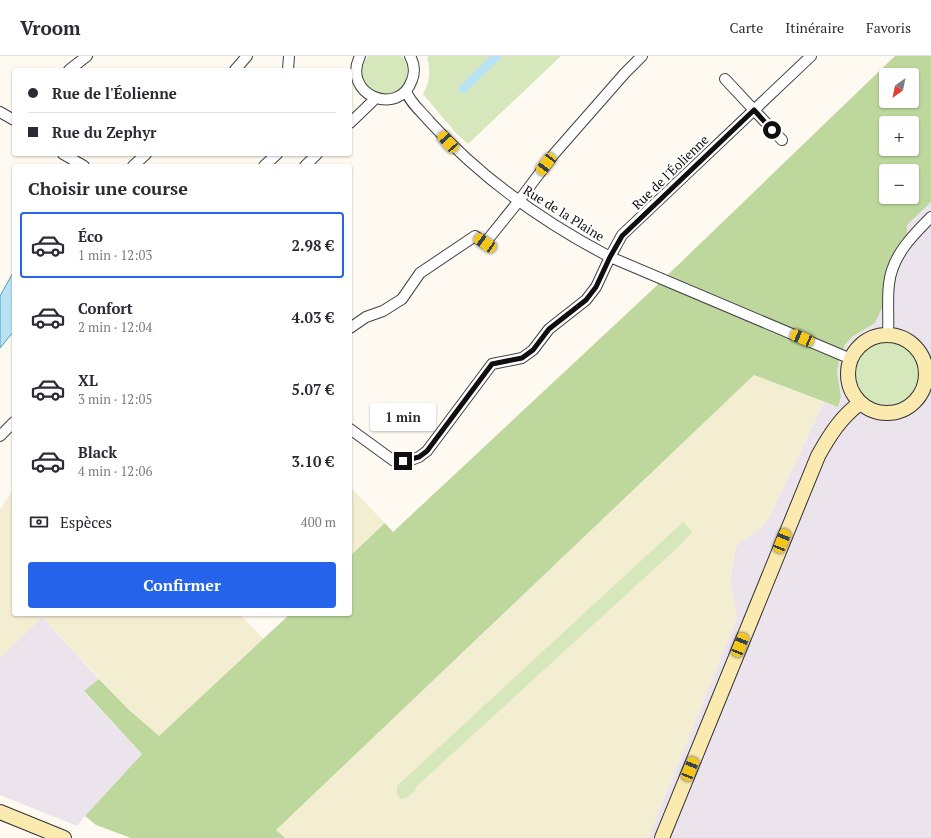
<!DOCTYPE html>
<html lang="fr">
<head>
<meta charset="utf-8">
<style>
	:root { --surface:#fff; --page:#f2f2f3; --text:#2b2b33; --muted:#7c7c81; --line:#e1e1e2; --accent:#2563eb }
	body { margin:0; font-family:"PT Serif",serif; background:var(--page); color:var(--text); height:100vh; display:flex; flex-direction:column; font-size:15px; white-space:nowrap }
	* { box-sizing:border-box; margin:0 }
	p { font-size:13px; color:var(--muted) }
	.icon { flex:none; width:22px; height:22px; fill:none; stroke:currentColor; stroke-width:2; stroke-linecap:round; stroke-linejoin:round }
	.map { position:relative; flex:1; overflow:hidden }
	.drawer { position:absolute; left:12px; top:108px; width:340px; height:452px; display:flex; flex-direction:column; background:var(--surface); border-radius:4px; box-shadow:0 1px 3px #0004 }
	.drawer>* { flex:none }
	.guide { position:absolute; left:12px; top:12px; width:340px; height:88px; border-radius:4px; box-shadow:0 1px 3px #0004; display:grid; align-content:center; height:88px; padding:0 16px; background:var(--surface) }
	.needle { width:26px; rotate:213deg }
	.controls { position:absolute; left:879px; top:12px; display:grid; gap:8px }
	.controls a { display:grid; place-items:center; width:40px; height:40px; border-radius:4px; background:var(--surface); box-shadow:0 1px 3px #0004; font-size:20px }
	.end { position:absolute; width:18px; height:18px; margin:-9px; border:5px solid #0f0f0f; background:#fff; box-shadow:0 0 0 2px #fff }
	.from { border-radius:50% }
	.bubble { position:absolute; height:28px; border-radius:4px; background:var(--surface); box-shadow:0 1px 3px #0004; font-size:13px; font-weight:700; line-height:28px; text-align:center }
	.car { position:absolute; width:12px; height:24px; margin:-12px -6px; border-radius:5px; box-shadow:0 0 3px 1px #0007; background:linear-gradient(#f5c518 24%,#345 0 40%,#f5c518 0 76%,#345 0 86%,#f5c518 0) }
	.guide b { display:flex; align-items:center; gap:14px; height:38px; font-size:15px }
	.guide b+b { border-top:1px solid var(--line) }
	.guide i { width:10px; height:10px; background:var(--text) }
	ul { padding:0; list-style:none }
	li { display:flex; align-items:center; gap:12px; height:66px; margin:0 8px 6px; padding:0 8px; border:2px solid transparent; border-radius:4px }
	li div { flex:1 }
	li b { display:block; font-size:15px }
	li em { font-style:normal; font-weight:700 }
	li.selected { border-color:var(--accent) }
	li>.icon { width:36px; height:36px; stroke-width:1.5 }
	h2 { padding:0 16px; font-size:18px; line-height:48px }
	.pay { display:flex; align-items:center; gap:10px; height:44px; padding:0 16px; font-size:15px }
	.pay p { margin-inline-start:auto }
	.primary-button { display:flex; gap:8px; margin-top:auto; padding:8px 16px }
	.primary-button a { flex:1; height:46px; border-radius:4px; background:var(--accent); color:#fff; font-size:16px; font-weight:700; line-height:46px; text-align:center }
	header { display:flex; align-items:center; gap:24px; box-sizing:border-box; height:56px; padding:0 20px; background:var(--surface); border-bottom:1px solid var(--line) }
	header strong { font-size:19px }
	nav { display:flex; gap:22px; margin-inline-start:auto; font-size:14px }
	.map>svg:first-child { display:block }
	.industrial { fill:#ebe4ed }
	.farmland { fill:#f3edd2 }
	.green { fill:#d7e7bc }
	.forest { fill:#bdd79d; fill-rule:evenodd }
	.water { fill:#b9e3f2; stroke:#449fc5 }
	.lines { fill:none; stroke-linecap:round; stroke-linejoin:round }
	.canal { stroke:#b9e3f2; stroke-width:9 }
	.street-casing { stroke:#424242; stroke-width:12 }
	.secondary-casing { stroke:#313131; stroke-width:16 }
	.street { stroke:#fff; stroke-width:10 }
	.secondary { stroke:#faeab0; stroke-width:14 }
	.route { stroke:#0f0f0f; stroke-width:5 }
	.labels { text-anchor:middle; stroke-width:4; stroke-linejoin:round; paint-order:stroke }
	.street-label { font-size:13px; fill:#0f0f0f; stroke:#fff }
</style>
</head>
<body>
<header>
<strong>Vroom</strong>
<nav><a>Carte</a><a>Itinéraire</a><a>Favoris</a></nav>
</header>
<div class="map">
<svg width="931" height="782" viewBox="0 0 931 782">
	<rect width="100%" height="100%" fill="#fefaf1"/>
	<path class="industrial" d="M 931,146 L 931,782 L 648,782 L 737,561 L 730,524 L 736,490 L 761,472 L 768,463 L 824,346 L 838,351 L 841,341 L 837,316 L 840,301 L 845,289 L 852,281 L 875,267 L 883,250 L 883,228 L 891,206 L 899,188 L 907,178 L 907,169 Z
		M 42,561 L 99,623 L 84,636 L 142,698 L 85,760 L 77,770 L 0,739 L 0,602 Z"/>
	<path class="farmland" d="M 754,319 L 824,346 L 768,463 L 761,472 L 736,490 L 730,524 L 737,561 L 648,782 L 285,782 L 276,774 Z
		M 350,431 L 385,467 L 350,500 Z
		M 14,432 L 14,558 L 240,558 L 264,583 L 159,681 L 129,654 L 42,561 L 0,602 L 0,454 Z"/>
	<path class="green" d="M 368,0 L 401,0 C 407,5 409,13 407,20 C 401,55 344,34 368,0 Z
		M 430,0 L 561,0 L 468,88 L 456,77 L 423,38 C 430,26 431,15 427,1 Z
		M854 317a33 33 0 1 1 66 0a33 33 0 1 1-66 0Z
		M 683,466 L 692,476 L 676,493 L 417,730 C 412,738 410,742 400,743 L 397,739 L 397,730 Z"/>
	<path class="forest" d="M 895,0 L 931,0 L 931,146 L 907,169 L 907,178 L 899,188 L 891,206 L 883,228 L 883,250 L 875,267 L 852,281 L 845,289 L 840,301 L 837,316 L 841,341 L 838,351 L 754,319 L 276,774 L 285,782 L 131,782 L 96,769 L 85,760 L 142,698 L 84,635 L 99,623 L 129,654 L 159,680 L 290,558 L 350,558 L 350,500 L 385,467 L 393,476 L 651,235 ZM 886,19 L 912,19 L 912,45 L 886,45 ZM 886,67 L 912,67 L 912,93 L 886,93 ZM 886,115 L 912,115 L 912,141 L 886,141 Z"/>
	<path class="water" d="M 14,215 L 14,275 L 0,292 L 0,240 Z"/>
	<g class="lines">
		<path class="canal" d="M 463,33 L 497,0"/>
		<defs>
			<path id="street" d="M 360,0 C 341,39 399,62 412,24 C 415,16 414,7 410,0
				M 69,14 L 87,0
				M 235,14 L 247,0
				M 288,14 L 289,0
				M 725,23 L 782,84
				M 406,35 C 410,47 422,56 430,66 C 481,122 543,166 610,201 L 851,303
				M 0,56 L 14,64
				M 350,67 L 376,42
				M 63,98 L 84,110
				M 133,110 L 146,98
				M 264,110 L 277,98
				M 305,110 L 317,98
				M 350,272 L 366,261 L 383,255 L 402,243 L 420,217 L 475,180 L 485,187 L 518,146 L 554,98 L 625,17 L 642,0
				M 888,278 C 889,261 887,244 889,228 C 892,200 912,180 931,161
				M 350,373 L 394,405 L 411,404 L 419,401 L 427,395 L 492,308 L 522,302 L 533,294 L 549,273 L 586,244 L 596,231 L 610,201 L 622,179 L 811,0
				M 0,380 L 14,366"/>
			<path id="secondary" d="M848 318a39 39 0 1 1 78 0a39 39 0 1 1-78 0Z
				M 0,756 L 64,782
				M 662,782 L 818,400 C 829,380 841,361 860,347"/>
		</defs>
		<use href="#street" class="street-casing"/>
		<use href="#secondary" class="secondary-casing"/>
		<use href="#street" class="street"/>
		<use href="#secondary" class="secondary"/>
	</g>
	<g class="lines">
		<path class="route" d="M 403,405 L 419,401 L 427,395 L 492,308 L 522,302 L 533,294 L 549,273 L 586,244 L 596,231 L 610,201 L 622,180 L 754,54 L 772,74"/>
	</g>
	<g class="labels">
		<g class="street-label">
			<text transform="translate(670 116) rotate(-44)" y="5">Rue de l'Éolienne</text>
			<text transform="translate(564 157) rotate(32)" y="5">Rue de la Plaine</text>
		</g>
	</g>
</svg>
<div class="controls">
<a><svg class="needle" viewBox="-14 -14 28 28"><path d="M0-13l5 13h-10z" fill="#e53935"/><path d="M0 13l5-13h-10z" fill="#7c7c81"/></svg></a>
<a>+</a>
<a>−</a>
</div>
<i class="end from" style="left:772px;top:74px"></i>
<i class="end" style="left:403px;top:405px"></i>
<div class="bubble" style="left:370px;top:347px;width:66px">1 min</div>
<i class="car" style="left:448px;top:86px;rotate:318deg"></i>
<i class="car" style="left:546px;top:108px;rotate:217deg"></i>
<i class="car" style="left:485px;top:187px;rotate:305deg"></i>
<i class="car" style="left:802px;top:282px;rotate:293deg"></i>
<i class="car" style="left:782px;top:485px;rotate:22deg"></i>
<i class="car" style="left:740px;top:589px;rotate:22deg"></i>
<i class="car" style="left:690px;top:713px;rotate:22deg"></i>
<div class="guide">
<b><i class="from"></i>Rue de l'Éolienne</b>
<b><i></i>Rue du Zephyr</b>
</div>
<section class="drawer">
<h2>Choisir une course</h2>
<ul>
<li class="selected"><svg class="icon" aria-label="car" viewBox="0 0 24 24"><path d="M5 17H2v-5l4-1 3-4h7l3 4 3 1v5h-3M9 17h6M6 11h13"/><circle cx="7" cy="17" r="2"/><circle cx="17" cy="17" r="2"/></svg><div><b>Éco</b><p>1 min · 12:03</p></div><em>2.98 €</em></li>
<li><svg class="icon" aria-label="car" viewBox="0 0 24 24"><path d="M5 17H2v-5l4-1 3-4h7l3 4 3 1v5h-3M9 17h6M6 11h13"/><circle cx="7" cy="17" r="2"/><circle cx="17" cy="17" r="2"/></svg><div><b>Confort</b><p>2 min · 12:04</p></div><em>4.03 €</em></li>
<li><svg class="icon" aria-label="car" viewBox="0 0 24 24"><path d="M5 17H2v-5l4-1 3-4h7l3 4 3 1v5h-3M9 17h6M6 11h13"/><circle cx="7" cy="17" r="2"/><circle cx="17" cy="17" r="2"/></svg><div><b>XL</b><p>3 min · 12:05</p></div><em>5.07 €</em></li>
<li><svg class="icon" aria-label="car" viewBox="0 0 24 24"><path d="M5 17H2v-5l4-1 3-4h7l3 4 3 1v5h-3M9 17h6M6 11h13"/><circle cx="7" cy="17" r="2"/><circle cx="17" cy="17" r="2"/></svg><div><b>Black</b><p>4 min · 12:06</p></div><em>3.10 €</em></li>
</ul>
<div class="pay"><svg class="icon" aria-label="cash" viewBox="0 0 24 24"><path d="M3 7h18v10H3z"/><circle cx="12" cy="12" r="2"/></svg>Espèces<p>400 m</p></div>
<div class="primary-button"><a>Confirmer</a></div>
</section>
</div>
</body>
</html>
